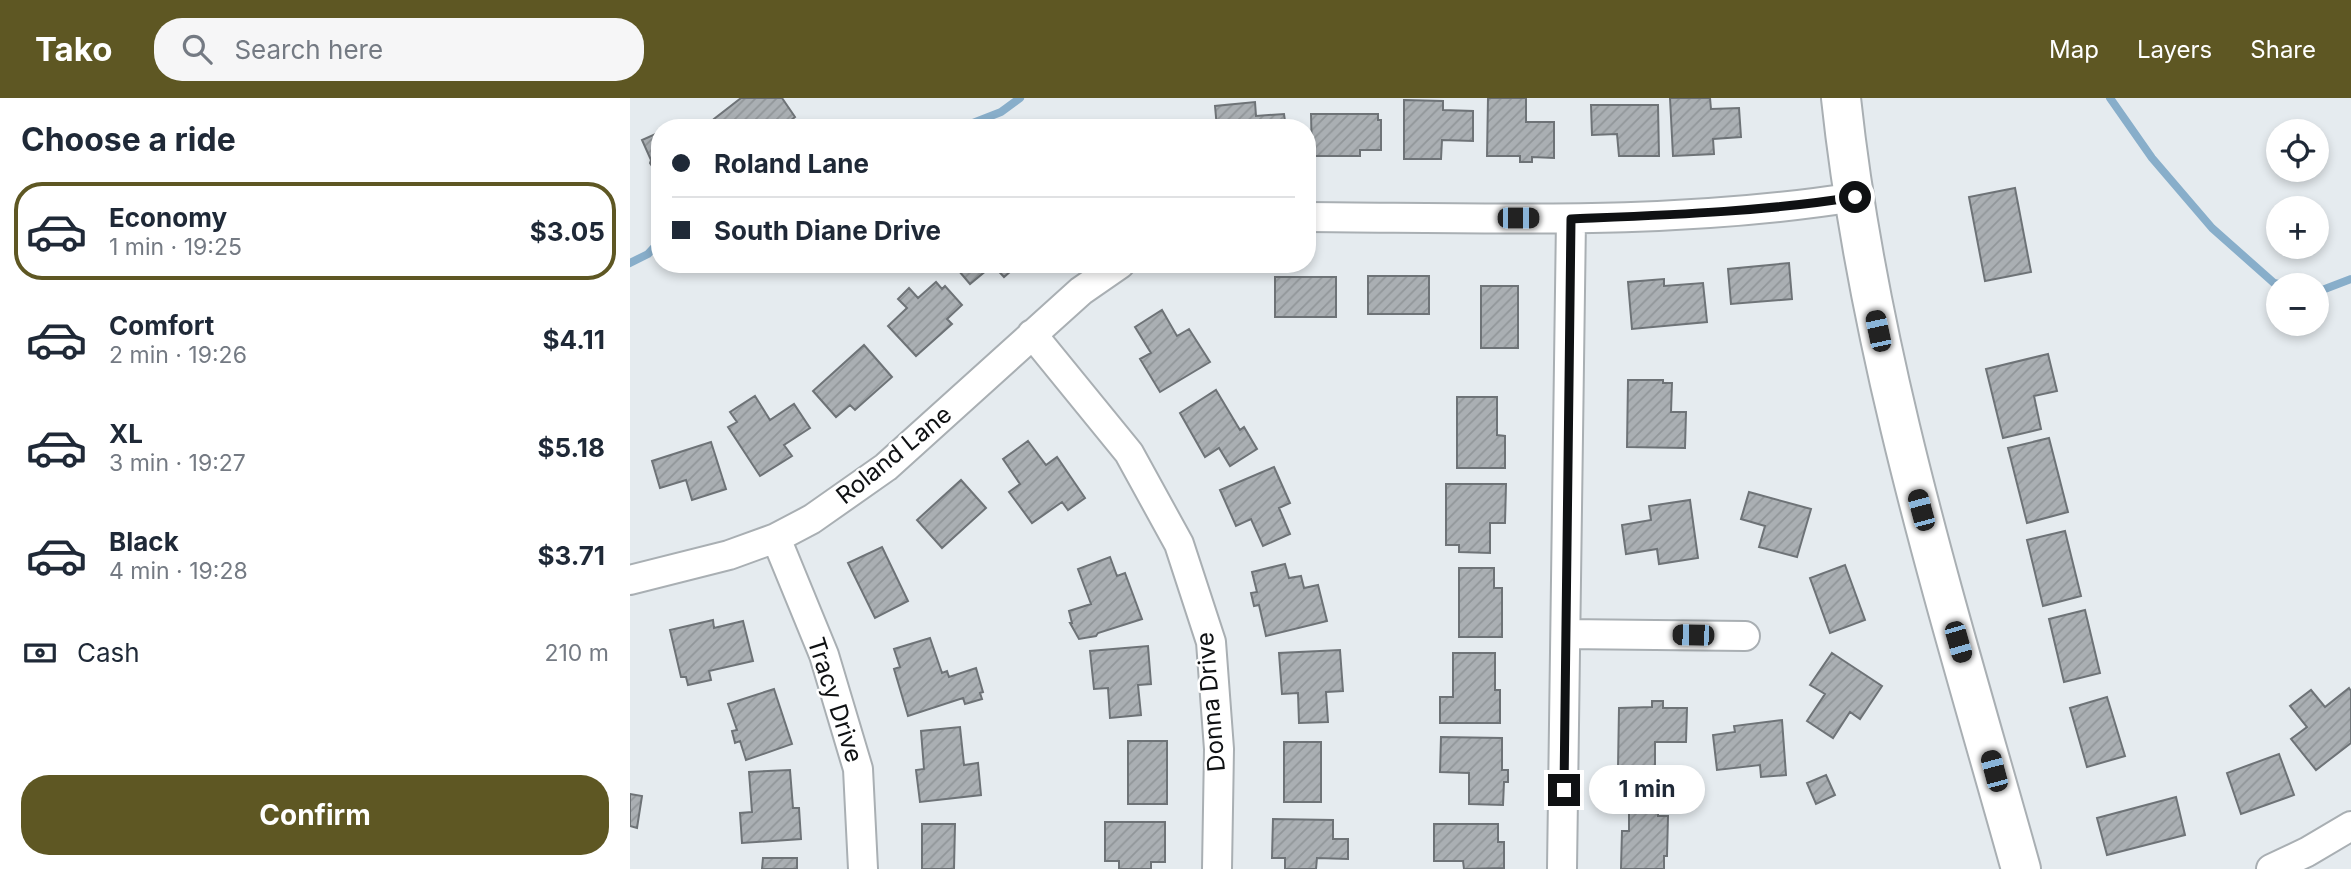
<!DOCTYPE html>
<html lang="en">
<head>
<meta charset="utf-8">
<style>
	:root { --surface:#fff; --page:#f6f6f7; --text:#1f2937; --muted:#747a83; --line:#e0e1e3; --accent:#5e5723 }
	body { margin:0; font-family:Inter,sans-serif; background:var(--page); color:var(--text); height:100vh; display:flex; flex-direction:column; font-size:26px; white-space:nowrap }
	* { box-sizing:border-box; margin:0 }
	p { font-size:23px; color:var(--muted) }
	.icon { flex:none; width:38px; height:38px; fill:none; stroke:currentColor; stroke-width:2; stroke-linecap:round; stroke-linejoin:round }
	.map { position:relative; flex:1; overflow:hidden }
	.panel { display:flex; flex-direction:column; background:var(--surface); width:630px }
	.panel>* { flex:none }
	.top-card { position:absolute; left:21px; top:21px; width:665px; height:154px; border-radius:28px; box-shadow:0 4px 10px #0003; display:grid; align-content:center; height:154px; padding:0 21px; background:var(--surface) }
	.tools { position:absolute; left:1636px; top:21px; display:grid; gap:14px }
	.tools a { display:grid; place-items:center; width:63px; height:63px; border-radius:50%; background:var(--surface); box-shadow:0 4px 10px #0003; font-size:35px }
	.end { position:absolute; width:32px; height:32px; margin:-16px; border:9px solid #0f1113; background:#fff; box-shadow:0 0 0 4px #fff }
	.from { border-radius:50% }
	.bubble { position:absolute; height:49px; border-radius:24px; background:var(--surface); box-shadow:0 4px 10px #0003; font-size:23px; font-weight:700; line-height:49px; text-align:center }
	.car { position:absolute; width:21px; height:42px; margin:-21px -10px; border-radius:9px; box-shadow:0 0 5px 2px #0007; background:linear-gradient(#222 24%,#8ab4d8 0 40%,#222 0 76%,#8ab4d8 0 86%,#222 0) }
	.top-card b { display:flex; align-items:center; gap:24px; height:66px; font-size:26px }
	.top-card b+b { border-top:2px solid var(--line) }
	.top-card i { width:18px; height:18px; background:var(--text) }
	ul { padding:0; list-style:none }
	li { display:flex; align-items:center; gap:21px; height:98px; margin:0 14px 10px; padding:0 7px; border:4px solid transparent; border-radius:28px }
	li div { flex:1 }
	li b { display:block; font-size:26px }
	li em { font-style:normal; font-weight:700 }
	li.on { border-color:var(--accent) }
	li>.icon { width:63px; height:63px; stroke-width:1.5 }
	h2 { padding:0 21px; font-size:32px; line-height:84px }
	.pay { display:flex; align-items:center; gap:18px; height:77px; padding:0 21px; font-size:26px }
	.pay p { margin-inline-start:auto }
	.action { display:flex; gap:14px; margin-top:auto; padding:14px 21px }
	.action a { flex:1; height:80px; border-radius:28px; background:var(--accent); color:#fff; font-size:28px; font-weight:700; line-height:80px; text-align:center }
	header { display:flex; align-items:center; gap:42px; box-sizing:border-box; height:98px; padding:0 35px; background:var(--accent); color:#fff }
	header strong { font-size:33px }
	nav { display:flex; gap:38px; margin-inline-start:auto; font-size:24px }
	.search { width:490px; height:63px; background:var(--page); display:flex; align-items:center; gap:18px; box-sizing:border-box; padding:0 24px; border-radius:28px; color:var(--muted); font-size:26px }
	main { display:flex; flex:1; min-height:0 }
	.map>svg:first-child { display:block }
	.lines { fill:none; stroke-linecap:round; stroke-linejoin:round }
	.stream { stroke:#88aeca; stroke-width:8 }
	.building { fill:url(#building-hatch); stroke:#6e7377; stroke-width:2 }
	.minor-casing { stroke:#a9afb3; stroke-width:32 }
	.secondary-casing { stroke:#a9afb3; stroke-width:42 }
	.minor { stroke:#fff; stroke-width:28 }
	.secondary { stroke:#fff; stroke-width:38 }
	.route { stroke:#0f1113; stroke-width:9 }
	.labels { text-anchor:middle; stroke-width:5; stroke-linejoin:round; paint-order:stroke }
	.street-label { font-size:24px; fill:#0f1113; stroke:#fff }
</style>
</head>
<body>
<header>
<strong>Tako</strong>
<div class="search"><svg class="icon" aria-label="search" viewBox="0 0 24 24"><circle cx="10" cy="10" r="6"/><path d="M15 15l6 6"/></svg>Search here</div>
<nav><a>Map</a><a>Layers</a><a>Share</a></nav>
</header>
<main>
<section class="panel">
<h2>Choose a ride</h2>
<ul>
<li class="on"><svg class="icon" aria-label="car" viewBox="0 0 24 24"><path d="M5 17H2v-5l4-1 3-4h7l3 4 3 1v5h-3M9 17h6M6 11h13"/><circle cx="7" cy="17" r="2"/><circle cx="17" cy="17" r="2"/></svg><div><b>Economy</b><p>1 min · 19:25</p></div><em>$3.05</em></li>
<li><svg class="icon" aria-label="car" viewBox="0 0 24 24"><path d="M5 17H2v-5l4-1 3-4h7l3 4 3 1v5h-3M9 17h6M6 11h13"/><circle cx="7" cy="17" r="2"/><circle cx="17" cy="17" r="2"/></svg><div><b>Comfort</b><p>2 min · 19:26</p></div><em>$4.11</em></li>
<li><svg class="icon" aria-label="car" viewBox="0 0 24 24"><path d="M5 17H2v-5l4-1 3-4h7l3 4 3 1v5h-3M9 17h6M6 11h13"/><circle cx="7" cy="17" r="2"/><circle cx="17" cy="17" r="2"/></svg><div><b>XL</b><p>3 min · 19:27</p></div><em>$5.18</em></li>
<li><svg class="icon" aria-label="car" viewBox="0 0 24 24"><path d="M5 17H2v-5l4-1 3-4h7l3 4 3 1v5h-3M9 17h6M6 11h13"/><circle cx="7" cy="17" r="2"/><circle cx="17" cy="17" r="2"/></svg><div><b>Black</b><p>4 min · 19:28</p></div><em>$3.71</em></li>
</ul>
<div class="pay"><svg class="icon" aria-label="cash" viewBox="0 0 24 24"><path d="M3 7h18v10H3z"/><circle cx="12" cy="12" r="2"/></svg>Cash<p>210 m</p></div>
<div class="action"><a>Confirm</a></div>
</section>
<div class="map">
<svg width="1721" height="771" viewBox="0 0 1721 771">
	<defs>
		<pattern id="building-hatch" width="6" height="6" patternUnits="userSpaceOnUse" patternTransform="scale(1.75)"><rect width="6" height="6" fill="#aaafb3"/><path d="M-1 1l2-2M0 6l6-6M5 7l2-2" fill="none" stroke="#919699"/></pattern>
	</defs>
	<rect width="100%" height="100%" fill="#e5ebef"/>
	<g class="lines">
		<path class="stream" d="M 1480,0 L 1522,60 L 1582,130 L 1644,185 L 1654,187
			M 330,30 L 371,14 L 390,0
			M 0,165 L 18,156 L 30,143
			M 1687,194 L 1721,181"/>
	</g>
	<path class="building" d="M 111,0 L 152,0 L 165,19 L 151,30 L 91,30 L 84,21 Z
		M 858,0 L 896,0 L 896,24 L 924,24 L 924,60 L 902,59 L 902,64 L 890,64 L 890,58 L 857,58 Z
		M 1040,0 L 1080,0 L 1081,11 L 1109,10 L 1111,39 L 1083,41 L 1084,56 L 1043,58 Z
		M 774,2 L 813,3 L 813,12 L 843,13 L 843,43 L 812,42 L 811,61 L 774,61 Z
		M 625,4 L 626,18 L 654,16 L 656,30 L 587,30 L 585,8 Z
		M 961,7 L 1028,7 L 1029,58 L 989,58 L 987,36 L 962,37 Z
		M 681,16 L 748,16 L 748,22 L 751,22 L 751,52 L 730,52 L 730,58 L 682,58 Z
		M 30,34 L 30,80 L 20,65 L 21,62 L 12,42 Z
		M 1385,90 L 1401,174 L 1355,183 L 1339,99 Z
		M 1159,165 L 1162,201 L 1101,206 L 1098,171 Z
		M 323,166 L 389,166 L 374,179 L 363,167 L 340,186 Z
		M 738,178 L 799,178 L 799,216 L 738,216 Z
		M 645,179 L 706,179 L 706,219 L 645,219 Z
		M 1034,181 L 1034,188 L 1073,185 L 1077,224 L 1002,231 L 998,184 Z
		M 306,184 L 312,191 L 315,188 L 332,207 L 317,221 L 322,226 L 286,258 L 258,228 L 277,210 L 268,201 L 279,190 L 288,200 Z
		M 851,188 L 888,188 L 888,250 L 851,250 Z
		M 532,212 L 547,238 L 559,231 L 580,264 L 530,294 L 510,261 L 521,255 L 505,229 Z
		M 234,247 L 262,279 L 225,312 L 220,307 L 206,319 L 183,293 Z
		M 1418,256 L 1427,293 L 1404,298 L 1411,331 L 1373,340 L 1356,271 Z
		M 998,282 L 1033,282 L 1033,285 L 1042,285 L 1041,314 L 1056,314 L 1055,350 L 997,349 Z
		M 586,292 L 610,332 L 614,329 L 627,351 L 600,368 L 589,350 L 575,359 L 550,315 Z
		M 125,298 L 140,322 L 164,306 L 180,330 L 154,347 L 162,358 L 130,378 L 98,329 L 107,324 L 100,314 Z
		M 827,299 L 867,299 L 867,337 L 875,338 L 875,370 L 827,370 Z
		M 1419,340 L 1438,414 L 1397,425 L 1378,350 Z
		M 398,343 L 416,367 L 427,359 L 455,400 L 438,412 L 432,404 L 402,425 L 379,394 L 390,386 L 373,361 Z
		M 81,344 L 96,391 L 62,402 L 56,382 L 30,390 L 22,363 Z
		M 644,369 L 660,405 L 649,410 L 660,436 L 633,448 L 621,421 L 606,428 L 590,392 Z
		M 331,382 L 356,410 L 312,450 L 287,422 Z
		M 816,386 L 876,386 L 875,425 L 860,425 L 860,455 L 829,454 L 829,447 L 816,447 Z
		M 1119,394 L 1181,411 L 1167,459 L 1129,449 L 1135,428 L 1111,421 Z
		M 1060,402 L 1068,460 L 1029,466 L 1027,451 L 996,456 L 992,427 L 1021,422 L 1019,408 Z
		M 1435,433 L 1451,498 L 1413,508 L 1397,442 Z
		M 252,449 L 278,503 L 245,520 L 218,465 Z
		M 480,459 L 487,478 L 495,475 L 512,521 L 468,535 L 466,538 L 449,541 L 440,525 L 442,525 L 439,513 L 461,506 L 448,471 Z
		M 655,466 L 659,480 L 671,478 L 674,490 L 688,487 L 697,523 L 636,538 L 629,507 L 624,508 L 621,495 L 627,494 L 622,474 Z
		M 1215,467 L 1235,522 L 1200,535 L 1180,480 Z
		M 829,470 L 864,470 L 864,490 L 872,490 L 872,539 L 829,539 Z
		M 1455,512 L 1470,575 L 1434,584 L 1419,521 Z
		M 83,522 L 84,530 L 113,523 L 123,563 L 79,573 L 81,582 L 58,587 L 56,579 L 51,579 L 40,532 Z
		M 300,540 L 312,575 L 317,573 L 319,579 L 346,570 L 353,594 L 350,595 L 352,601 L 335,606 L 333,600 L 278,618 L 264,571 L 270,569 L 264,551 Z
		M 518,548 L 521,586 L 508,587 L 511,617 L 480,620 L 478,590 L 464,591 L 460,553 Z
		M 710,552 L 713,593 L 696,594 L 698,624 L 669,625 L 668,595 L 652,596 L 649,555 Z
		M 823,555 L 865,555 L 865,592 L 870,592 L 870,625 L 810,625 L 810,599 L 823,599 Z
		M 1202,555 L 1252,588 L 1230,621 L 1220,614 L 1203,640 L 1177,623 L 1195,596 L 1180,587 Z
		M 1719,590 L 1721,593 L 1721,645 L 1686,672 L 1661,641 L 1677,629 L 1660,608 L 1681,592 L 1695,609 Z
		M 144,591 L 162,646 L 116,662 L 110,643 L 105,645 L 102,633 L 107,632 L 98,606 Z
		M 1477,599 L 1495,658 L 1457,669 L 1440,610 Z
		M 1022,603 L 1033,603 L 1033,610 L 1057,610 L 1056,644 L 1025,644 L 1025,671 L 988,670 L 989,610 L 1022,609 Z
		M 1152,622 L 1156,677 L 1131,679 L 1130,667 L 1087,672 L 1083,637 L 1105,634 L 1104,628 Z
		M 330,629 L 334,667 L 348,665 L 351,697 L 290,704 L 286,672 L 294,671 L 291,633 Z
		M 811,639 L 872,640 L 872,672 L 878,672 L 878,684 L 874,684 L 873,707 L 839,706 L 839,675 L 810,674 Z
		M 498,643 L 537,643 L 537,706 L 498,706 Z
		M 654,644 L 691,644 L 691,704 L 654,704 Z
		M 1649,656 L 1664,697 L 1611,716 L 1597,675 Z
		M 160,672 L 163,710 L 169,710 L 171,741 L 112,745 L 110,715 L 122,714 L 119,674 Z
		M 1196,677 L 1205,697 L 1186,706 L 1177,685 Z
		M 0,696 L 12,698 L 7,730 L 0,728 Z
		M 1546,699 L 1555,737 L 1477,757 L 1467,720 Z
		M 999,713 L 1028,713 L 1028,718 L 1038,718 L 1037,758 L 1034,758 L 1034,771 L 991,771 L 992,733 L 999,733 Z
		M 643,721 L 703,722 L 703,741 L 718,741 L 718,761 L 687,760 L 686,771 L 655,771 L 655,760 L 642,760 Z
		M 475,724 L 535,724 L 535,764 L 521,764 L 521,771 L 489,771 L 489,763 L 475,763 Z
		M 292,726 L 325,726 L 324,771 L 292,771 Z
		M 804,726 L 868,726 L 868,744 L 874,744 L 874,770 L 834,771 L 833,763 L 804,763 Z
		M 133,760 L 167,760 L 167,771 L 132,771 Z"/>
	<g class="lines">
		<defs>
			<path id="minor" d="M 677,119 C 859,120 1044,128 1225,99
				M 402,236 L 499,355 L 549,446 L 581,544 L 589,651 L 587,771
				M 146,440 L 194,557 L 228,671 L 233,771
				M 0,482 L 99,457 L 146,440 L 182,421 L 256,369 L 451,193 L 490,166
				M 936,536 L 1115,538
				M 932,771 L 941,121
				M 1641,771 L 1677,754 L 1721,728"/>
			<path id="secondary" d="M 1211,0 C 1239,263 1320,517 1391,771"/>
		</defs>
		<use href="#minor" class="minor-casing"/>
		<use href="#secondary" class="secondary-casing"/>
		<use href="#minor" class="minor"/>
		<use href="#secondary" class="secondary"/>
	</g>
	<g class="lines">
		<path class="route" d="M 934,692 L 941,121 C 1036,117 1131,114 1225,99"/>
	</g>
	<g class="labels">
		<g class="street-label">
			<text transform="translate(264 357) rotate(-39)" y="8">Roland Lane</text>
			<text transform="translate(205 602) rotate(72)" y="8">Tracy Drive</text>
			<text transform="translate(581 604) rotate(-95)" y="8">Donna Drive</text>
		</g>
	</g>
</svg>
<div class="tools">
<a><svg class="icon" aria-label="locate" viewBox="0 0 24 24"><circle cx="12" cy="12" r="6"/><path d="M12 2v4M12 18v4M2 12h4M18 12h4"/></svg></a>
<a>+</a>
<a>−</a>
</div>
<i class="end from" style="left:1225px;top:99px"></i>
<i class="end" style="left:934px;top:692px"></i>
<div class="bubble" style="left:959px;top:667px;width:116px">1 min</div>
<i class="car" style="left:888px;top:120px;rotate:90deg"></i>
<i class="car" style="left:1248px;top:233px;rotate:348deg"></i>
<i class="car" style="left:1291px;top:412px;rotate:345deg"></i>
<i class="car" style="left:1063px;top:537px;rotate:271deg"></i>
<i class="car" style="left:1328px;top:544px;rotate:164deg"></i>
<i class="car" style="left:1364px;top:673px;rotate:345deg"></i>
<div class="top-card">
<b><i class="from"></i>Roland Lane</b>
<b><i></i>South Diane Drive</b>
</div>
</div>
</main>
</body>
</html>
